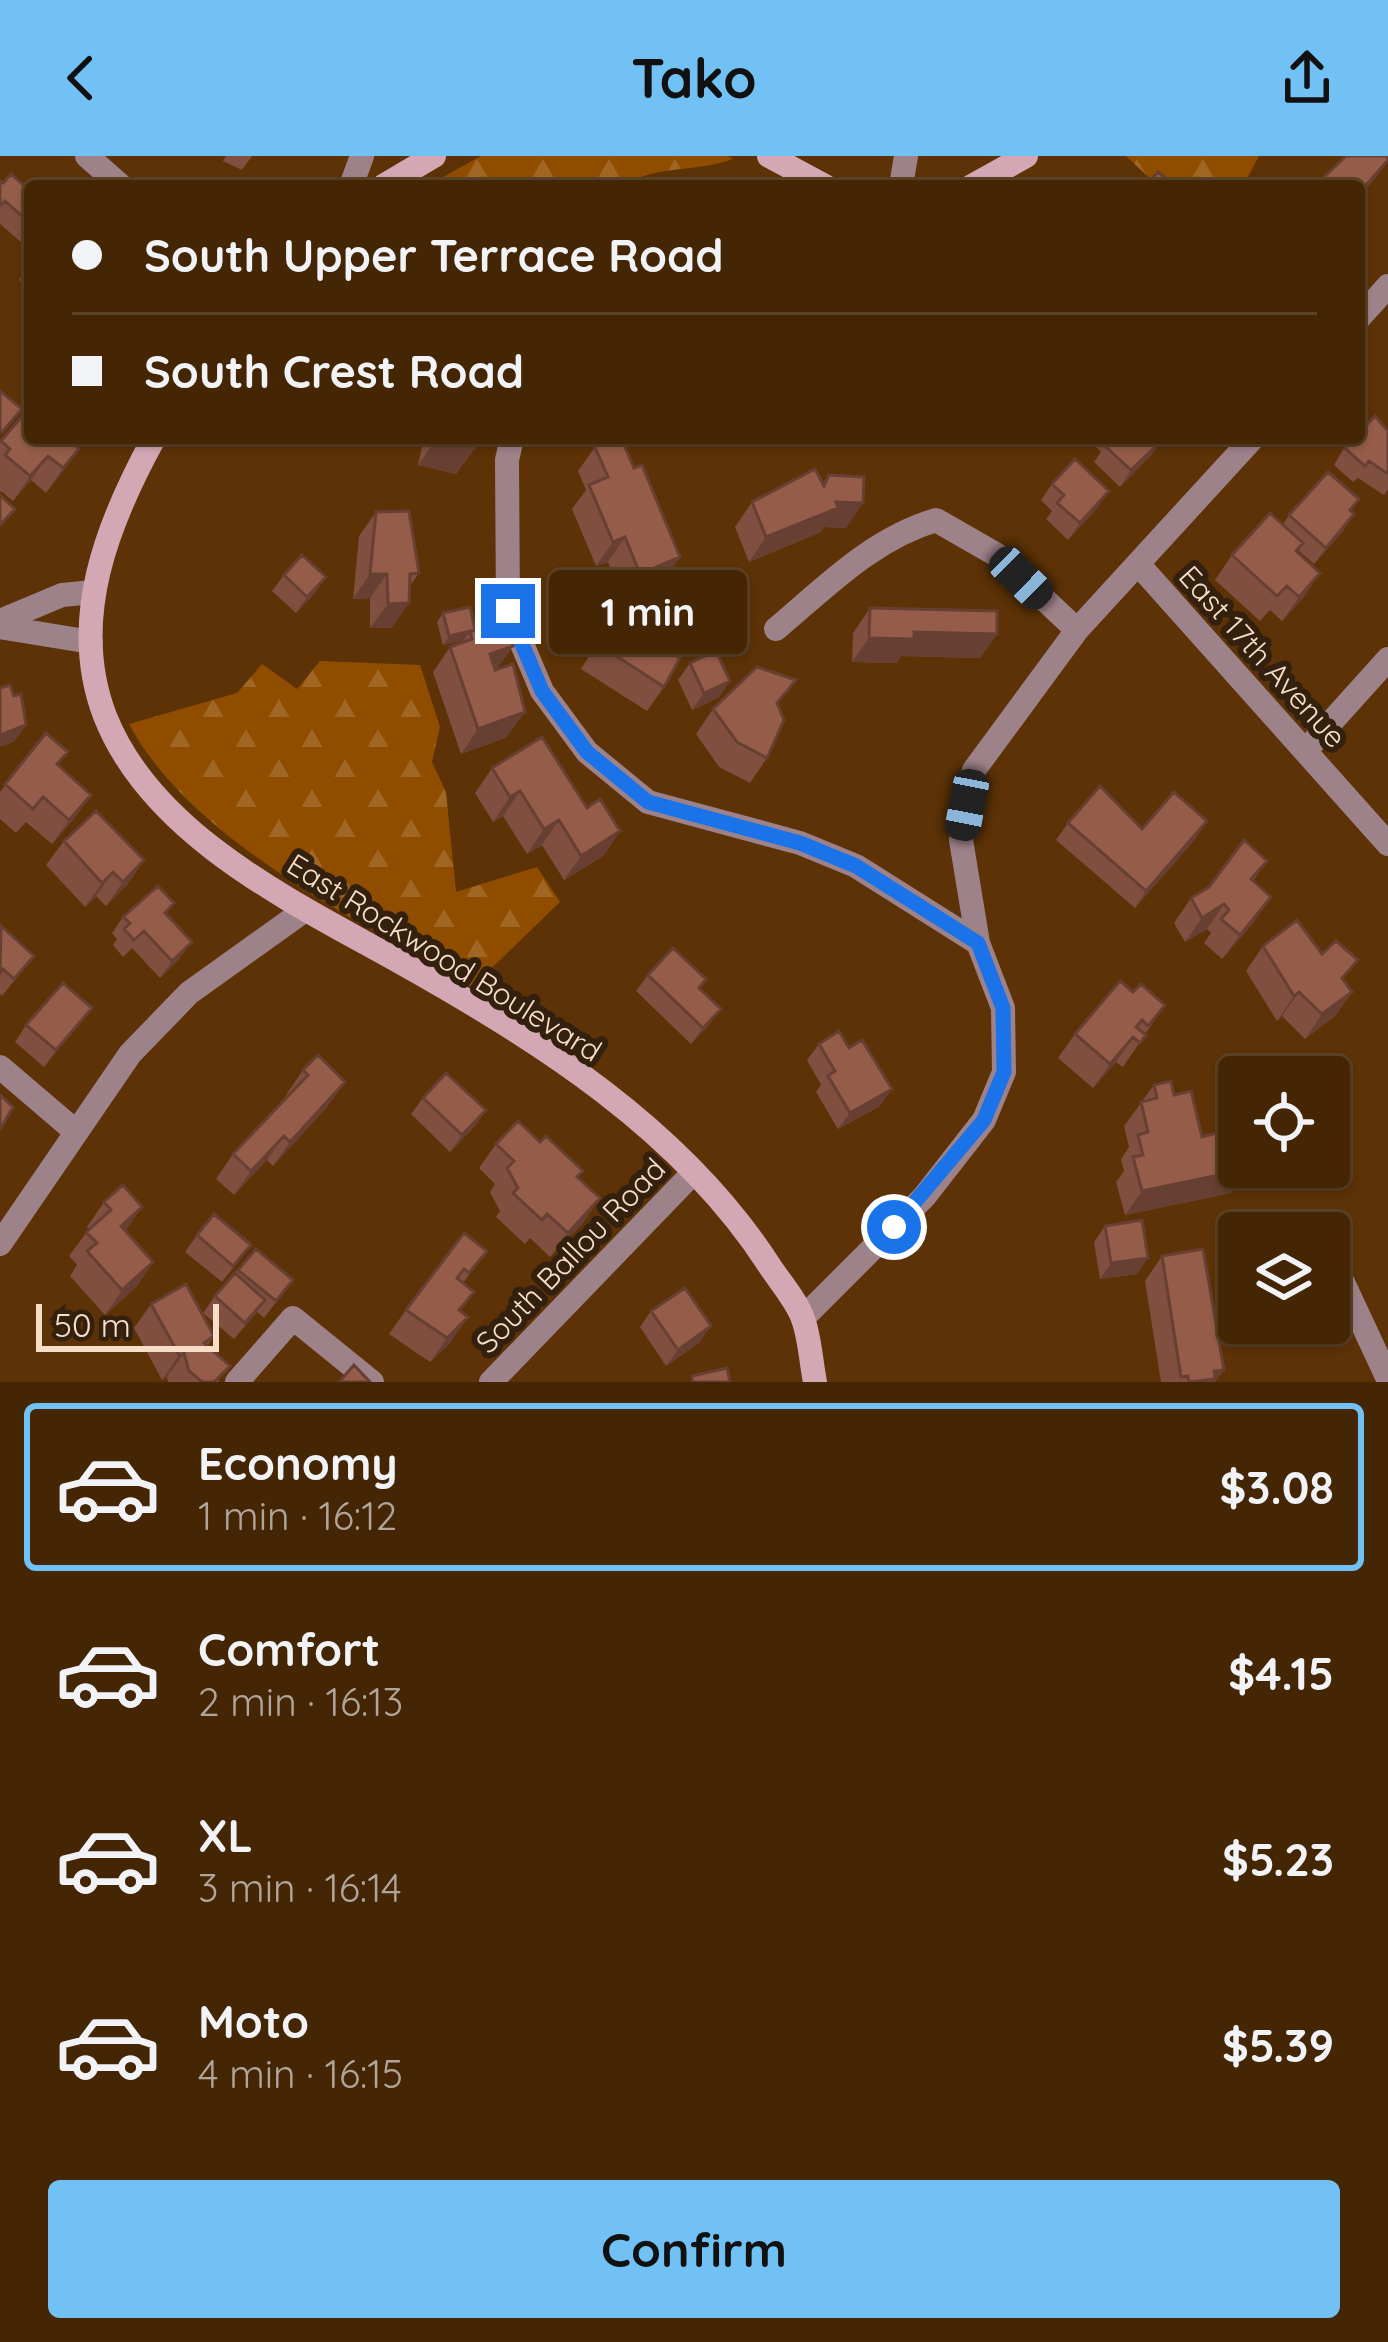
<!DOCTYPE html>
<html lang="en">
<head>
<meta charset="utf-8">
<style>
	:root { --surface:#452604; --page:#4f3213; --text:#f1f3f6; --muted:#b0a59a; --line:#5d4326; --accent:#72c1f5 }
	body { margin:0; font-family:Quicksand,sans-serif; background:var(--page); color:var(--text); height:100vh; display:flex; flex-direction:column; font-size:45px; white-space:nowrap }
	* { box-sizing:border-box; margin:0 }
	p { font-size:39px; color:var(--muted) }
	.icon { flex:none; width:66px; height:66px; fill:none; stroke:currentColor; stroke-width:2; stroke-linecap:round; stroke-linejoin:round }
	.map { position:relative; height:1226px; overflow:hidden }
	.sheet { display:flex; flex-direction:column; background:var(--surface); flex:1 }
	.sheet>* { flex:none }
	.hud { position:absolute; left:24px; top:24px; width:1341px; height:264px; border-radius:12px; box-shadow:0 3px 9px #0004,0 0 0 3px var(--line); display:grid; align-content:center; height:264px; padding:0 48px; background:var(--surface) }
	.fabs { position:absolute; left:1218px; top:900px; display:grid; gap:24px }
	.fabs a { display:grid; place-items:center; width:132px; height:132px; border-radius:12px; background:var(--surface); box-shadow:0 3px 9px #0004,0 0 0 3px var(--line); font-size:60px }
	.scale { position:absolute; left:36px; bottom:30px; width:183px; box-sizing:border-box; padding-left:12px; border:6px solid #f8dec9; border-top:0; font-size:33px; line-height:42px; white-space:nowrap; color:#f8dec9; -webkit-text-stroke:9px #33200f; paint-order:stroke }
	.end { position:absolute; width:54px; height:54px; margin:-27px; border:15px solid #1a73e8; background:#fff; box-shadow:0 0 0 6px #fff }
	.from { border-radius:50% }
	.bubble { position:absolute; height:84px; border-radius:12px; background:var(--surface); box-shadow:0 3px 9px #0004,0 0 0 3px var(--line); font-size:39px; font-weight:700; line-height:84px; text-align:center }
	.car { position:absolute; width:36px; height:72px; margin:-36px -18px; border-radius:15px; box-shadow:0 0 9px 3px #0007; background:linear-gradient(#222 24%,#8ab4d8 0 40%,#222 0 76%,#8ab4d8 0 86%,#222 0) }
	.hud b { display:flex; align-items:center; gap:42px; height:114px; font-size:45px }
	.hud b+b { border-top:3px solid var(--line) }
	.hud i { width:30px; height:30px; background:var(--text) }
	ul { padding:21px 0 0; list-style:none }
	li { display:flex; align-items:center; gap:36px; height:168px; margin:0 24px 18px; padding:0 24px; border:6px solid transparent; border-radius:12px }
	li div { flex:1 }
	li b { display:block; font-size:45px }
	li em { font-style:normal; font-weight:700 }
	li.on { border-color:var(--accent) }
	li>.icon { width:108px; height:108px; stroke-width:1.5 }
	.action { display:flex; gap:24px; margin-top:auto; padding:24px 48px }
	.action a { flex:1; height:138px; border-radius:12px; background:var(--accent); color:#111; font-size:48px; font-weight:700; line-height:138px; text-align:center }
	header { display:flex; justify-content:space-between; align-items:center; height:156px; padding:0 48px; background:var(--accent); color:#111; font-size:54px; font-weight:700 }
	.map>svg:first-child { display:block }
	.forest { fill:url(#forest-firs) }
	.lines { fill:none; stroke-linecap:round; stroke-linejoin:round }
	.street { stroke:#9e828a; stroke-width:24 }
	.secondary { stroke:#d4a7b4; stroke-width:24 }
	.wall { fill:#804f3f }
	.shaded-wall { fill:#684033 }
	.building { fill:#955c49; stroke:#684033; stroke-width:3 }
	.route { stroke:#1a73e8; stroke-width:15 }
	.labels { text-anchor:middle; stroke-width:12; stroke-linejoin:round; paint-order:stroke }
	.street-label { font-size:30px; fill:#f8dec9; stroke:#33200f }
</style>
</head>
<body>
<header><svg class="icon" aria-label="back" viewBox="0 0 24 24"><path d="M15 5l-7 7 7 7"/></svg>Tako<svg class="icon" aria-label="share" viewBox="0 0 24 24"><path d="M12 15V3M7 8l5-5 5 5M5 13v7h14v-7"/></svg></header>
<div class="map">
<svg width="1388" height="1226" viewBox="0 0 1388 1226">
	<defs>
		<pattern id="forest-firs" width="22" height="20" patternUnits="userSpaceOnUse" patternTransform="scale(3)"><rect width="22" height="20" fill="#904d00"/><path d="M5 1l3.5 6h-7zM16 11l3.5 6h-7z" fill="#a06624"/></pattern>
	</defs>
	<rect width="100%" height="100%" fill="#5c3206"/>
	<path class="forest" d="M 481,0 L 728,0 L 733,3 C 695,17 657,8 623,30 L 427,30 Z
		M 1126,0 L 1259,0 L 1243,30 L 1158,30 Z
		M 320,505 L 420,509 L 440,571 L 432,606 L 446,636 L 456,736 L 537,711 L 560,746 L 472,831 C 359,764 192,686 129,568 L 237,537 L 262,508 L 297,533 Z"/>
	<g class="lines">
		<path class="street" d="M 87,0 L 121,30
			M 351,30 L 362,0
			M 901,30 L 906,0
			M 1359,162 L 1388,130
			M 512,282 L 507,304 L 508,455 L 542,535 L 587,596 L 648,646 L 800,687 L 856,710 L 978,787
			M 1139,409 L 1388,688
			M 0,465 L 62,439 L 93,436
			M 0,471 L 91,486
			M 776,473 C 826,431 872,383 936,364 L 997,399 L 1077,474
			M 1307,593 L 1388,503
			M 0,911 L 75,975
			M 0,1088 L 130,898 L 189,837 L 305,754
			M 1340,1120 L 1388,1223
			M 803,1162 L 924,1041 L 984,964 L 1004,916 L 1003,852 L 978,787 L 961,684 L 974,614 L 1077,474 L 1253,282
			M 237,1226 L 293,1162 L 372,1226
			M 491,1226 L 694,1016"/>
		<path class="secondary" d="M 769,0 L 825,30
			M 383,30 L 434,0
			M 972,30 L 1026,0
			M 154,282 C 108,366 68,464 105,560 C 152,680 295,747 400,806 C 538,883 682,974 769,1109 C 780,1126 797,1145 803,1163 C 810,1182 811,1206 815,1226"/>
	</g>
	<path class="wall" d="M 226,0 L 252,0 L 242,14 L 223,5 Z
		M 0,25 L 30,35 L 30,78 L 22,87 L 0,68 Z
		M 30,108 L 30,127 L 27,130 L 19,124 Z
		M 30,251 L 79,293 L 46,337 L 31,324 L 13,345 L 1,335 L 0,337 L 0,287 Z
		M 1364,272 L 1388,275 L 1388,334 L 1384,339 L 1358,322 L 1353,326 L 1334,309 L 1350,282 L 1359,282 Z
		M 424,282 L 476,282 L 474,293 L 456,318 L 418,309 Z
		M 1101,282 L 1162,282 L 1163,283 L 1151,299 L 1120,331 L 1094,306 L 1101,296 L 1095,290 Z
		M 595,291 L 634,312 L 680,401 L 663,425 L 623,442 L 608,406 L 596,410 L 572,353 L 586,334 L 578,315 Z
		M 829,319 L 846,372 L 824,371 L 821,376 L 749,406 L 735,371 L 752,346 L 823,327 Z
		M 1052,328 L 1098,351 L 1068,384 L 1046,363 L 1052,355 L 1041,344 Z
		M 1359,343 L 1351,355 L 1343,375 L 1314,408 L 1298,394 L 1297,396 L 1320,417 L 1303,442 L 1282,465 L 1270,454 L 1260,465 L 1215,424 L 1232,399 L 1283,368 L 1289,359 Z
		M 376,356 L 419,417 L 409,431 L 392,472 L 370,472 L 370,442 L 353,443 L 359,380 Z
		M 284,419 L 326,421 L 314,438 L 296,457 L 272,435 Z
		M 870,452 L 997,478 L 980,502 L 901,500 L 897,507 L 852,506 L 853,477 Z
		M 443,457 L 513,490 L 496,514 L 507,581 L 461,598 L 433,516 L 450,491 L 461,487 L 464,484 L 443,489 L 437,466 Z
		M 615,459 L 645,476 L 651,467 L 660,490 L 664,531 L 647,555 L 581,513 Z
		M 690,507 L 730,525 L 718,542 L 692,554 L 678,524 Z
		M 778,550 L 767,602 L 750,627 L 719,611 L 696,578 L 713,553 Z
		M 46,577 L 74,663 L 52,688 L 26,666 L 16,677 L 0,663 L 0,636 Z
		M 492,612 L 587,652 L 620,675 L 603,700 L 564,724 L 542,689 L 527,698 L 503,660 L 493,666 L 475,637 Z
		M 1068,667 L 1142,673 L 1196,682 L 1135,752 L 1056,684 Z
		M 64,685 L 144,704 L 127,729 L 106,750 L 96,740 L 85,751 L 46,709 Z
		M 1267,705 L 1253,725 L 1254,766 L 1222,803 L 1204,787 L 1211,777 L 1207,773 L 1185,786 L 1174,767 L 1191,742 Z
		M 174,747 L 166,758 L 180,802 L 160,822 L 132,792 L 123,801 L 113,789 L 117,783 L 112,777 L 123,761 Z
		M 0,771 L 34,800 L 2,840 L 0,838 Z
		M 1263,790 L 1344,824 L 1352,836 L 1335,860 L 1305,883 L 1282,860 L 1277,865 L 1246,815 Z
		M 648,819 L 706,823 L 700,833 L 709,869 L 691,888 L 636,835 Z
		M 1133,836 L 1165,849 L 1123,911 L 1116,906 L 1093,932 L 1058,902 L 1075,878 Z
		M 92,852 L 44,911 L 15,886 L 26,869 Z
		M 819,888 L 880,950 L 838,973 L 816,936 L 821,929 L 807,904 Z
		M 318,899 L 328,950 L 273,1010 L 267,1004 L 234,1039 L 216,1023 L 233,998 L 288,941 L 286,939 L 303,914 Z
		M 1154,929 L 1174,939 L 1202,981 L 1248,1013 L 1231,1037 L 1125,1059 L 1116,1026 L 1124,1015 L 1121,1003 L 1129,991 L 1124,970 Z
		M 423,942 L 486,954 L 474,971 L 450,996 L 411,958 Z
		M 496,988 L 578,1022 L 583,1067 L 550,1101 L 530,1082 L 525,1088 L 496,1061 L 500,1055 L 490,1036 L 495,1028 L 479,1012 Z
		M 104,1046 L 126,1075 L 153,1106 L 136,1131 L 105,1159 L 70,1120 L 77,1109 L 69,1100 L 89,1073 L 87,1071 Z
		M 1105,1070 L 1137,1118 L 1100,1123 L 1094,1086 Z
		M 197,1079 L 251,1089 L 222,1126 L 185,1096 Z
		M 256,1093 L 293,1124 L 264,1162 L 257,1156 L 234,1183 L 203,1157 L 215,1140 Z
		M 487,1095 L 463,1127 L 474,1136 L 460,1155 L 451,1186 L 430,1206 L 389,1178 L 406,1154 Z
		M 1162,1100 L 1224,1214 L 1215,1226 L 1161,1226 L 1145,1125 Z
		M 151,1148 L 214,1180 L 208,1189 L 219,1226 L 168,1226 L 167,1221 L 162,1224 L 134,1172 Z
		M 651,1155 L 699,1187 L 666,1210 L 640,1171 Z"/>
	<path class="shaded-wall" d="M 1388,4 L 1379,18 L 1359,41 L 1359,37 Z
		M 1163,283 L 1151,299 L 1120,331 L 1131,314 Z
		M 435,285 L 474,293 L 456,318 L 418,309 Z
		M 79,293 L 62,317 L 46,337 L 63,312 Z
		M 48,300 L 31,324 L 13,345 L 30,320 Z
		M 1109,335 L 1098,351 L 1068,384 L 1080,367 Z
		M 836,346 L 863,347 L 846,372 L 824,371 L 821,376 L 749,406 L 766,381 Z
		M 1354,358 L 1343,375 L 1314,408 L 1326,392 Z
		M 625,381 L 608,406 L 596,410 L 613,386 Z
		M 680,401 L 663,425 L 623,442 L 640,418 Z
		M 1320,417 L 1303,442 L 1282,465 L 1299,441 Z
		M 370,418 L 387,418 L 370,442 L 353,443 Z
		M 326,421 L 314,438 L 296,457 L 307,441 Z
		M 409,447 L 392,472 L 370,472 L 388,448 Z
		M 470,476 L 464,484 L 443,489 L 449,480 Z
		M 914,476 L 997,478 L 980,502 L 901,500 L 897,507 L 852,506 L 869,482 Z
		M 513,490 L 496,514 L 490,498 Z
		M 730,525 L 718,542 L 692,554 L 704,537 Z
		M 525,556 L 507,581 L 461,598 L 478,573 Z
		M 26,569 L 14,586 L 0,591 L 0,579 Z
		M 520,635 L 503,660 L 493,666 L 510,641 Z
		M 91,639 L 74,663 L 52,688 L 69,664 Z
		M 559,664 L 542,689 L 527,698 L 544,673 Z
		M 1207,665 L 1196,682 L 1135,752 L 1146,735 Z
		M 620,675 L 603,700 L 564,724 L 581,700 Z
		M 144,704 L 127,729 L 106,750 L 123,726 Z
		M 113,716 L 96,740 L 85,751 L 102,727 Z
		M 1271,741 L 1254,766 L 1222,803 L 1240,779 Z
		M 1224,748 L 1207,773 L 1185,786 L 1202,762 Z
		M 192,786 L 180,802 L 160,822 L 172,805 Z
		M 1299,836 L 1282,860 L 1277,865 L 1294,840 Z
		M 1352,836 L 1335,860 L 1305,883 L 1322,858 Z
		M 92,852 L 80,868 L 44,911 L 56,894 Z
		M 721,853 L 709,869 L 691,888 L 703,872 Z
		M 1133,881 L 1116,906 L 1093,932 L 1110,908 Z
		M 345,926 L 328,950 L 273,1010 L 290,986 Z
		M 892,933 L 880,950 L 838,973 L 850,957 Z
		M 486,954 L 474,971 L 450,996 L 462,979 Z
		M 284,980 L 267,1004 L 234,1039 L 251,1015 Z
		M 1248,1013 L 1231,1037 L 1125,1059 L 1142,1035 Z
		M 600,1042 L 583,1067 L 550,1101 L 568,1077 Z
		M 142,1051 L 125,1076 L 121,1070 Z
		M 1148,1102 L 1137,1118 L 1100,1123 L 1111,1107 Z
		M 153,1106 L 136,1131 L 105,1159 L 122,1134 Z
		M 468,1161 L 451,1186 L 430,1206 L 447,1182 Z
		M 711,1170 L 699,1187 L 666,1210 L 678,1194 Z
		M 184,1197 L 167,1221 L 162,1224 L 179,1199 Z
		M 1224,1214 L 1215,1226 L 1195,1226 L 1214,1215 Z"/>
	<path class="building" d="M 1346,0 L 1388,0 L 1388,4 L 1359,37 L 1359,30 L 1326,30 L 1320,25 Z
		M 1158,16 L 1176,30 L 1146,30 Z
		M 11,18 L 30,35 L 30,67 L 5,45 L 0,50 L 0,25 L 3,27 Z
		M 0,235 L 22,253 L 2,276 L 0,274 Z
		M 30,251 L 30,282 L 66,282 L 79,293 L 63,312 L 48,300 L 30,320 L 5,299 L 10,293 L 1,285 Z
		M 1375,260 L 1388,275 L 1388,318 L 1369,305 L 1365,310 L 1345,292 L 1352,282 L 1359,282 L 1360,268 L 1364,272 Z
		M 436,282 L 476,282 L 474,293 L 435,285 Z
		M 615,282 L 621,282 L 634,312 L 642,309 L 680,401 L 640,418 L 625,381 L 613,386 L 589,329 L 608,321 L 595,291 Z
		M 1113,282 L 1162,282 L 1163,283 L 1131,314 L 1105,290 Z
		M 1075,303 L 1109,335 L 1080,367 L 1057,347 L 1064,339 L 1052,328 Z
		M 815,313 L 824,330 L 829,319 L 864,321 L 863,347 L 836,346 L 838,352 L 766,381 L 752,346 Z
		M 1328,316 L 1359,343 L 1350,354 L 1354,358 L 1326,392 L 1289,359 Z
		M 0,339 L 15,353 L 0,369 Z
		M 409,355 L 419,417 L 410,418 L 409,447 L 388,448 L 387,418 L 370,418 L 376,356 Z
		M 1270,357 L 1303,387 L 1296,395 L 1320,417 L 1299,441 L 1287,430 L 1277,440 L 1232,399 Z
		M 302,399 L 326,421 L 307,441 L 284,419 Z
		M 470,451 L 475,474 L 449,480 L 443,457 Z
		M 870,452 L 997,455 L 997,478 L 914,476 L 914,483 L 869,482 Z
		M 615,459 L 646,477 L 651,467 L 668,477 L 660,490 L 680,502 L 664,531 L 598,488 Z
		M 503,463 L 513,490 L 490,498 L 495,514 L 513,508 L 525,556 L 478,573 L 450,491 L 472,483 L 470,476 Z
		M 716,495 L 730,525 L 704,537 L 690,507 Z
		M 757,511 L 796,524 L 777,547 L 784,564 L 767,602 L 737,586 L 713,553 Z
		M 10,529 L 14,540 L 21,538 L 26,569 L 0,579 L 0,532 Z
		M 46,577 L 68,596 L 57,608 L 91,639 L 69,664 L 43,641 L 33,653 L 5,628 Z
		M 542,581 L 587,652 L 600,643 L 620,675 L 581,700 L 559,664 L 544,673 L 520,635 L 510,641 L 492,612 Z
		M 1100,630 L 1142,673 L 1174,636 L 1207,665 L 1146,735 L 1068,667 Z
		M 96,655 L 144,704 L 123,726 L 113,716 L 102,727 L 64,685 Z
		M 1244,684 L 1267,705 L 1251,723 L 1271,741 L 1240,779 L 1221,763 L 1229,754 L 1224,748 L 1202,762 L 1191,742 L 1209,731 Z
		M 158,730 L 174,747 L 165,757 L 192,786 L 172,805 L 144,775 L 134,784 L 124,773 L 130,767 L 123,761 Z
		M 1297,764 L 1322,798 L 1336,785 L 1358,804 L 1342,822 L 1352,836 L 1322,858 L 1299,836 L 1294,840 L 1263,790 Z
		M 1,770 L 34,800 L 14,823 L 3,813 L 0,817 Z
		M 673,792 L 706,823 L 699,832 L 721,853 L 703,872 L 648,819 Z
		M 1120,825 L 1133,836 L 1141,828 L 1165,849 L 1148,870 L 1142,864 L 1136,871 L 1146,879 L 1140,887 L 1133,881 L 1110,908 L 1075,878 Z
		M 63,827 L 92,852 L 56,894 L 26,869 Z
		M 839,875 L 849,892 L 862,884 L 892,933 L 850,957 L 828,920 L 835,915 L 819,888 Z
		M 318,899 L 345,926 L 290,986 L 284,980 L 251,1015 L 233,998 L 308,919 L 303,914 Z
		M 446,917 L 486,954 L 462,979 L 423,942 Z
		M 1171,925 L 1174,939 L 1191,935 L 1202,981 L 1231,973 L 1239,992 L 1239,1011 L 1248,1013 L 1142,1035 L 1133,1001 L 1143,999 L 1138,979 L 1148,976 L 1141,946 L 1157,942 L 1154,929 Z
		M 0,939 L 13,951 L 1,972 L 0,971 Z
		M 518,965 L 540,986 L 546,980 L 583,1015 L 577,1021 L 600,1042 L 568,1077 L 547,1058 L 542,1064 L 513,1037 L 518,1032 L 507,1012 L 514,1005 L 496,988 Z
		M 123,1029 L 142,1051 L 121,1070 L 153,1106 L 122,1134 L 87,1095 L 97,1087 L 86,1076 L 111,1054 L 104,1046 Z
		M 214,1058 L 251,1089 L 233,1110 L 197,1079 Z
		M 1142,1064 L 1148,1102 L 1111,1107 L 1105,1070 Z
		M 464,1077 L 487,1095 L 469,1117 L 464,1113 L 457,1122 L 474,1136 L 459,1154 L 468,1161 L 447,1182 L 406,1154 Z
		M 256,1093 L 293,1124 L 276,1145 L 238,1114 Z
		M 1203,1093 L 1224,1214 L 1214,1215 L 1215,1223 L 1189,1226 L 1188,1220 L 1181,1221 L 1162,1100 Z
		M 235,1117 L 265,1144 L 245,1167 L 215,1140 Z
		M 186,1128 L 214,1180 L 204,1187 L 230,1210 L 214,1226 L 202,1226 L 189,1215 L 184,1197 L 179,1199 L 151,1148 Z
		M 685,1132 L 711,1170 L 678,1194 L 651,1155 Z
		M 354,1209 L 370,1226 L 339,1226 Z
		M 727,1212 L 730,1226 L 693,1226 L 692,1220 Z"/>
	<g class="lines">
		<path class="route" d="M 508,455 L 542,535 L 587,596 L 648,646 L 800,687 L 856,710 L 978,787 L 1003,852 L 1004,916 L 984,964 L 894,1071"/>
	</g>
	<g class="labels">
		<g class="street-label">
			<text transform="translate(1262 501) rotate(48)" y="10">East 17th Avenue</text>
			<text transform="translate(444 802) rotate(32)" y="10">East Rockwood Boulevard</text>
			<text transform="translate(571 1100) rotate(-46)" y="10">South Ballou Road</text>
		</g>
	</g>
</svg>
<div class="fabs">
<a><svg class="icon" aria-label="locate" viewBox="0 0 24 24"><circle cx="12" cy="12" r="6"/><path d="M12 2v4M12 18v4M2 12h4M18 12h4"/></svg></a>
<a><svg class="icon" aria-label="layers" viewBox="0 0 24 24"><path d="M12 4l9 5-9 5-9-5zM3 14l9 5 9-5"/></svg></a>
</div>
<div class="scale">50 m</div>
<i class="end from" style="left:894px;top:1071px"></i>
<i class="end" style="left:508px;top:455px"></i>
<div class="bubble" style="left:549px;top:414px;width:198px">1 min</div>
<i class="car" style="left:1021px;top:422px;rotate:134deg"></i>
<i class="car" style="left:967px;top:649px;rotate:191deg"></i>
<div class="hud">
<b><i class="from"></i>South Upper Terrace Road</b>
<b><i></i>South Crest Road</b>
</div>
</div>
<section class="sheet">
<ul>
<li class="on"><svg class="icon" aria-label="car" viewBox="0 0 24 24"><path d="M5 17H2v-5l4-1 3-4h7l3 4 3 1v5h-3M9 17h6M6 11h13"/><circle cx="7" cy="17" r="2"/><circle cx="17" cy="17" r="2"/></svg><div><b>Economy</b><p>1 min · 16:12</p></div><em>$3.08</em></li>
<li><svg class="icon" aria-label="car" viewBox="0 0 24 24"><path d="M5 17H2v-5l4-1 3-4h7l3 4 3 1v5h-3M9 17h6M6 11h13"/><circle cx="7" cy="17" r="2"/><circle cx="17" cy="17" r="2"/></svg><div><b>Comfort</b><p>2 min · 16:13</p></div><em>$4.15</em></li>
<li><svg class="icon" aria-label="car" viewBox="0 0 24 24"><path d="M5 17H2v-5l4-1 3-4h7l3 4 3 1v5h-3M9 17h6M6 11h13"/><circle cx="7" cy="17" r="2"/><circle cx="17" cy="17" r="2"/></svg><div><b>XL</b><p>3 min · 16:14</p></div><em>$5.23</em></li>
<li><svg class="icon" aria-label="car" viewBox="0 0 24 24"><path d="M5 17H2v-5l4-1 3-4h7l3 4 3 1v5h-3M9 17h6M6 11h13"/><circle cx="7" cy="17" r="2"/><circle cx="17" cy="17" r="2"/></svg><div><b>Moto</b><p>4 min · 16:15</p></div><em>$5.39</em></li>
</ul>
<div class="action"><a>Confirm</a></div>
</section>
</body>
</html>
